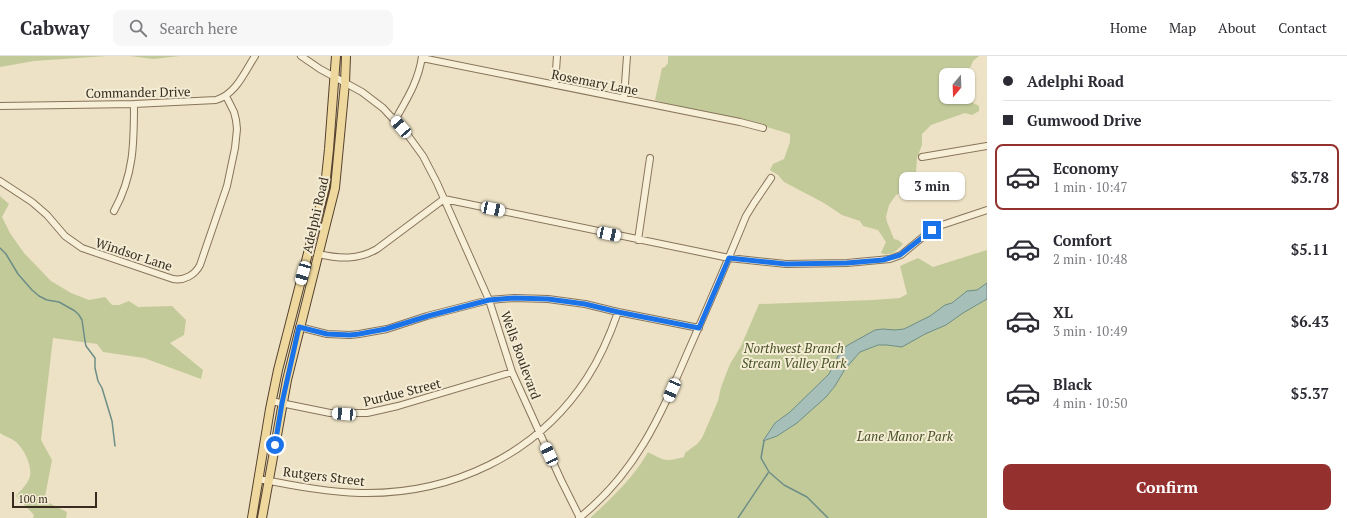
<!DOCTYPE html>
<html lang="en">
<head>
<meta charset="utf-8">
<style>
	:root { --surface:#fff; --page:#f7f7f7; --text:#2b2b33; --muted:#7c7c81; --line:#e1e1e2; --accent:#94302e }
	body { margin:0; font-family:"PT Serif",serif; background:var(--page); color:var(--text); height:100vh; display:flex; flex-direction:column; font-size:15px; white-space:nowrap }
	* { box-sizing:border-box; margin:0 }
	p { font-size:13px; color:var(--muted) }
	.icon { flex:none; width:22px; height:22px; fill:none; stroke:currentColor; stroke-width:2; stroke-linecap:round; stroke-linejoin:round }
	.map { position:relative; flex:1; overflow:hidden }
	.sheet { display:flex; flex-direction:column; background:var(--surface); width:360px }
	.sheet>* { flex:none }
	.guide { display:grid; align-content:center; height:88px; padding:0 16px; background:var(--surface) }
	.needle { width:26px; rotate:199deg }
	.controls { position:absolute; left:939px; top:12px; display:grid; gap:8px }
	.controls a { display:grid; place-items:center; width:36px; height:36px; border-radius:8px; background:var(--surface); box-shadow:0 1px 3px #0004; font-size:20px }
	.scale { position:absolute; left:12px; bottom:10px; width:85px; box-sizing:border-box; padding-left:4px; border:2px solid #372c1f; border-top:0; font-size:11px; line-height:14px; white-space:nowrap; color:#372c1f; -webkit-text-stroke:3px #f4ecd4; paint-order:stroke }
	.end { position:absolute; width:18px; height:18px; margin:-9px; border:5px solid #1a73e8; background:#fff; box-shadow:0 0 0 2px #fff }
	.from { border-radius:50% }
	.bubble { position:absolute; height:28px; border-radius:8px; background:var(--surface); box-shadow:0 1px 3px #0004; font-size:13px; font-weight:600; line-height:28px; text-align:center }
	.car { position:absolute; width:12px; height:24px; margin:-12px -6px; border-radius:5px; box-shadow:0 0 3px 1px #0007; background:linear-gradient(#fff 24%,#345 0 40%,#fff 0 76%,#345 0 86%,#fff 0) }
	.guide b { display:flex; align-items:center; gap:14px; height:38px; font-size:15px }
	.guide b+b { border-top:1px solid var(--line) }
	.guide i { width:10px; height:10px; background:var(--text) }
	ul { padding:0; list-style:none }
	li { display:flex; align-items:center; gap:12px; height:66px; margin:0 8px 6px; padding:0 8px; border:2px solid transparent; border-radius:8px }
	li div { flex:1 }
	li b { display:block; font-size:15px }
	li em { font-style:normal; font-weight:600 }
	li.selected { border-color:var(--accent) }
	li>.icon { width:36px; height:36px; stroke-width:1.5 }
	.action { display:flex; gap:8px; margin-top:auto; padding:8px 16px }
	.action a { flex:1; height:46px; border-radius:8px; background:var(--accent); color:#fff; font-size:16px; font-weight:600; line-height:46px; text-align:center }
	header { display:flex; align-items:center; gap:24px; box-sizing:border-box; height:56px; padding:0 20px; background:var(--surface); border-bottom:1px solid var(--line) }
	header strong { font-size:19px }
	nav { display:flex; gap:22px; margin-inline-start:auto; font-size:14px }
	.search { width:280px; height:36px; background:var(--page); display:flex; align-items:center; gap:10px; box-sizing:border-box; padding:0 14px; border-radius:8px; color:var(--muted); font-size:15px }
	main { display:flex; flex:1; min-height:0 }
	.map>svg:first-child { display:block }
	.green { fill:#c3ca99 }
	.water { fill:#a6c0b9; stroke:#6d8e87 }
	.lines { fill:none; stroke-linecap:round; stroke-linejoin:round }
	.stream { stroke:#6d8e87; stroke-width:1.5 }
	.minor-casing { stroke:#87745c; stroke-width:8 }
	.major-casing { stroke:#554230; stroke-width:10 }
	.minor { stroke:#f8efd8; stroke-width:6 }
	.major { stroke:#eed89e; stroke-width:8 }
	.route { stroke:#1a73e8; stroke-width:5 }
	.labels { text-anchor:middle; stroke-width:4; stroke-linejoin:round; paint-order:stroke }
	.street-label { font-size:13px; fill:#372c1f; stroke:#f4ecd4 }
	.park-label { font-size:13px; font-style:italic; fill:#475326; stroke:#f4ecd4 }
</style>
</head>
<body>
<header>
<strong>Cabway</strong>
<div class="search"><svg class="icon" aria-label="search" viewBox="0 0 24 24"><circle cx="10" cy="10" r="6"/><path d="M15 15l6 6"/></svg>Search here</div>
<nav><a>Home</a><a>Map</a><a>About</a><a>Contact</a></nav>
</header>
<main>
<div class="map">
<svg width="987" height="462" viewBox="0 0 987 462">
	<rect width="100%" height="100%" fill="#ede2c5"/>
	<path class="green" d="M 0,0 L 107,0 L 34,5 L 0,11 Z
		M 130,0 L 180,0 L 153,3 Z
		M 668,0 L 979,0 L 973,5 L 967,19 L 946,19 L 946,41 L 965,41 L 969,45 L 979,50 L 979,55 L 972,59 L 965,57 L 931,69 L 922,78 L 922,89 L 917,102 L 915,131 L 896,139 L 889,149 L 886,161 L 887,166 L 894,183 L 898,184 L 903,188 C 896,195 891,201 881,197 L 886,186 L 878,174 L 863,170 L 860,165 L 842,159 L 824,147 L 784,126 L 778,119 L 770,114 L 773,108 L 784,103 L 790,86 L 790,78 L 750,66 L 677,51 L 655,44 L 662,12 L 665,11 L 668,7 Z
		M 0,140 L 9,148 L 2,161 L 10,177 L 24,197 L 51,225 L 71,237 L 89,244 L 105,241 L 112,249 L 119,249 L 129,245 L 138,251 L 172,250 L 186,264 L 184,279 L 170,287 L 203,314 L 201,323 L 144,302 L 103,296 L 97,288 L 53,282 L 41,384 L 52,404 L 45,441 L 49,447 L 67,456 L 66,462 L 33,462 L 34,459 L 16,440 C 21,434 28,428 30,420 C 32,409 24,393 16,386 C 12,382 5,381 0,377 Z
		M 987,194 L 987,462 L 590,462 C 612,442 634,421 648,396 C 665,405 665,406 684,401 L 685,397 L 697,388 L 702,382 L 718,345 L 721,331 L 730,308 L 741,290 L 759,248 L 873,244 L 900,242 L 907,238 L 900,210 L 918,202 L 933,211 Z"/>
	<path class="water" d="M 987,227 L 987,243 L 963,257 L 946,269 L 925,278 L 902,291 L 887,289 L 878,289 L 860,296 L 845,313 L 835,330 L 826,341 L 797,367 L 777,380 L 763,385 L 775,367 L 790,356 L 829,318 L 841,294 L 848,289 L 875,274 L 883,273 L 895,274 L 904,273 L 930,260 L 945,249 L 952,247 L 967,235 L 977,234 Z"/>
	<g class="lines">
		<path class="stream" d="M 0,192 L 6,198 L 18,218 L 32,234 L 39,240 L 47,244 L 59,246 L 75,255 L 79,259 L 82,264 L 85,285 L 86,290 L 95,302 L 95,312 L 98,325 L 102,332 L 112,365 L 115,390
			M 764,385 L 761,402 L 769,416 L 784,429 L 807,441 L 828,462
			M 738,462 L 768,417"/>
		<defs>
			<path id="minor" d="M 301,0 L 320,13 L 362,36 L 383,52 L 407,78 L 423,100 L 437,127 L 489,244 L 512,316 L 561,424 L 580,462
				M 422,2 L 740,66 L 763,72
				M 555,29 L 557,0
				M 624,42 L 627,0
				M 0,50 L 134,48 L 216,44 C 236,38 244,17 255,0
				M 395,64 C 407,43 419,24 422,0
				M 922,101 L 987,90
				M 0,125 L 32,146 L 47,159 L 65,180 L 82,192 L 173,223 C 184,225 195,219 200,209 L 227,130 L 235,92 L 237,73 L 236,64 L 234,56 L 226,40
				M 444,143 L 729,202 L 786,208 L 847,207 L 890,203 L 901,199 L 924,180 L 939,170 L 987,154
				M 114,155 C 134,119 134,87 134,48
				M 638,184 L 650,102
				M 318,198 C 340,203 358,204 377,193 L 444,143
				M 299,271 L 327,278 L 350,279 L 359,278 L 387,273 L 427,260 L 489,244 L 514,242 L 548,243 L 585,248 L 618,256 L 699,272
				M 271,345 L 330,357 L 367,357 L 398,350 L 512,316
				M 258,423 C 291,429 326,436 360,437 C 451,439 537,399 587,322 C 600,302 610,279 618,256
				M 579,462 C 638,415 661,358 690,291 C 709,248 728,204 746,160 L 754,147 L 771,122"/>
			<path id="major" d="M 252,462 L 270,353 L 278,314 L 325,131 L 329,93 L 336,0
				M 262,462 L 287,324 L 335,132 L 345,27 L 346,0"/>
		</defs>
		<use href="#minor" class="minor-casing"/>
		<use href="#major" class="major-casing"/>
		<use href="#minor" class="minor"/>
		<use href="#major" class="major"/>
	</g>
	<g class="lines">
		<path class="route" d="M 275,389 L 282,347 L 299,271 L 327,278 L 350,279 L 359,278 L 386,273 L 428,260 L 489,244 L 514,242 L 548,243 L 585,248 L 618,256 L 699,272 L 729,202 L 786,208 L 847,207 L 883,204 L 900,199 L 932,174"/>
	</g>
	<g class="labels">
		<g class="street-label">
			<text transform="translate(595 26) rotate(11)" y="5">Rosemary Lane</text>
			<text transform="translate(138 36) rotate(-1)" y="5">Commander Drive</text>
			<text transform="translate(315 159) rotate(-77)" y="5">Adelphi Road</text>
			<text transform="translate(134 198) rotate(18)" y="5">Windsor Lane</text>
			<text transform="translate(521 299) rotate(70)" y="5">Wells Boulevard</text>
			<text transform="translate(402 336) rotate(-14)" y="5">Purdue Street</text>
			<text transform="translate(324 420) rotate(7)" y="5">Rutgers Street</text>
		</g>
		<g class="park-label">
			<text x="794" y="297">Northwest Branch<tspan x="794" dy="15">Stream Valley Park</tspan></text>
			<text x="905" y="385">Lane Manor Park</text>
		</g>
	</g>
</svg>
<div class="controls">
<a><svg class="needle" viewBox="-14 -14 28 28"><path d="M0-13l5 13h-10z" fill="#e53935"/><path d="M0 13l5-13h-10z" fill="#7c7c81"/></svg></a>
</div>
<div class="scale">100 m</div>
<i class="end from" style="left:275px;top:389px"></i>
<i class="end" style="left:932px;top:174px"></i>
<div class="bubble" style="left:899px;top:116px;width:66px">3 min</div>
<i class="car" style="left:401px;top:71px;rotate:319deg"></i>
<i class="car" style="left:493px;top:153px;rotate:102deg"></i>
<i class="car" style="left:609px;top:178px;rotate:102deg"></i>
<i class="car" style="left:303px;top:217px;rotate:196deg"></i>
<i class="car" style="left:672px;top:334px;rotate:203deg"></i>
<i class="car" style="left:344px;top:358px;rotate:274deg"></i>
<i class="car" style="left:549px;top:398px;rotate:335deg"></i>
</div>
<section class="sheet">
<div class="guide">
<b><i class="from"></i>Adelphi Road</b>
<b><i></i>Gumwood Drive</b>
</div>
<ul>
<li class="selected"><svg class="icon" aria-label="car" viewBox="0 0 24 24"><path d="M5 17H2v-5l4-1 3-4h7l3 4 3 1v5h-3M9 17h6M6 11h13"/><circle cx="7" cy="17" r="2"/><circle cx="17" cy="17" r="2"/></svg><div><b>Economy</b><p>1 min · 10:47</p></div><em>$3.78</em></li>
<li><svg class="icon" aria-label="car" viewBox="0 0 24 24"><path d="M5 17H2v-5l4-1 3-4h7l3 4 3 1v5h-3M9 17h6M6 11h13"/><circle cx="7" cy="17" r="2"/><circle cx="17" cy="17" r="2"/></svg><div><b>Comfort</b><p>2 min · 10:48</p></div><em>$5.11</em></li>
<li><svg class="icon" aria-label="car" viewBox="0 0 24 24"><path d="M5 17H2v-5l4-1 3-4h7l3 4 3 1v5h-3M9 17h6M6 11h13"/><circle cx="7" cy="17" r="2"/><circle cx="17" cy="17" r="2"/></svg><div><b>XL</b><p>3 min · 10:49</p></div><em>$6.43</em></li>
<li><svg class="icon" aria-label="car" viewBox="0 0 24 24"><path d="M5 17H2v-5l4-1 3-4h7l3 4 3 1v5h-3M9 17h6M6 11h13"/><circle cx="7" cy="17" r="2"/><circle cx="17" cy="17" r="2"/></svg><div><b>Black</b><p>4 min · 10:50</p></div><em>$5.37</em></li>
</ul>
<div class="action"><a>Confirm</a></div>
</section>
</main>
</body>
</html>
